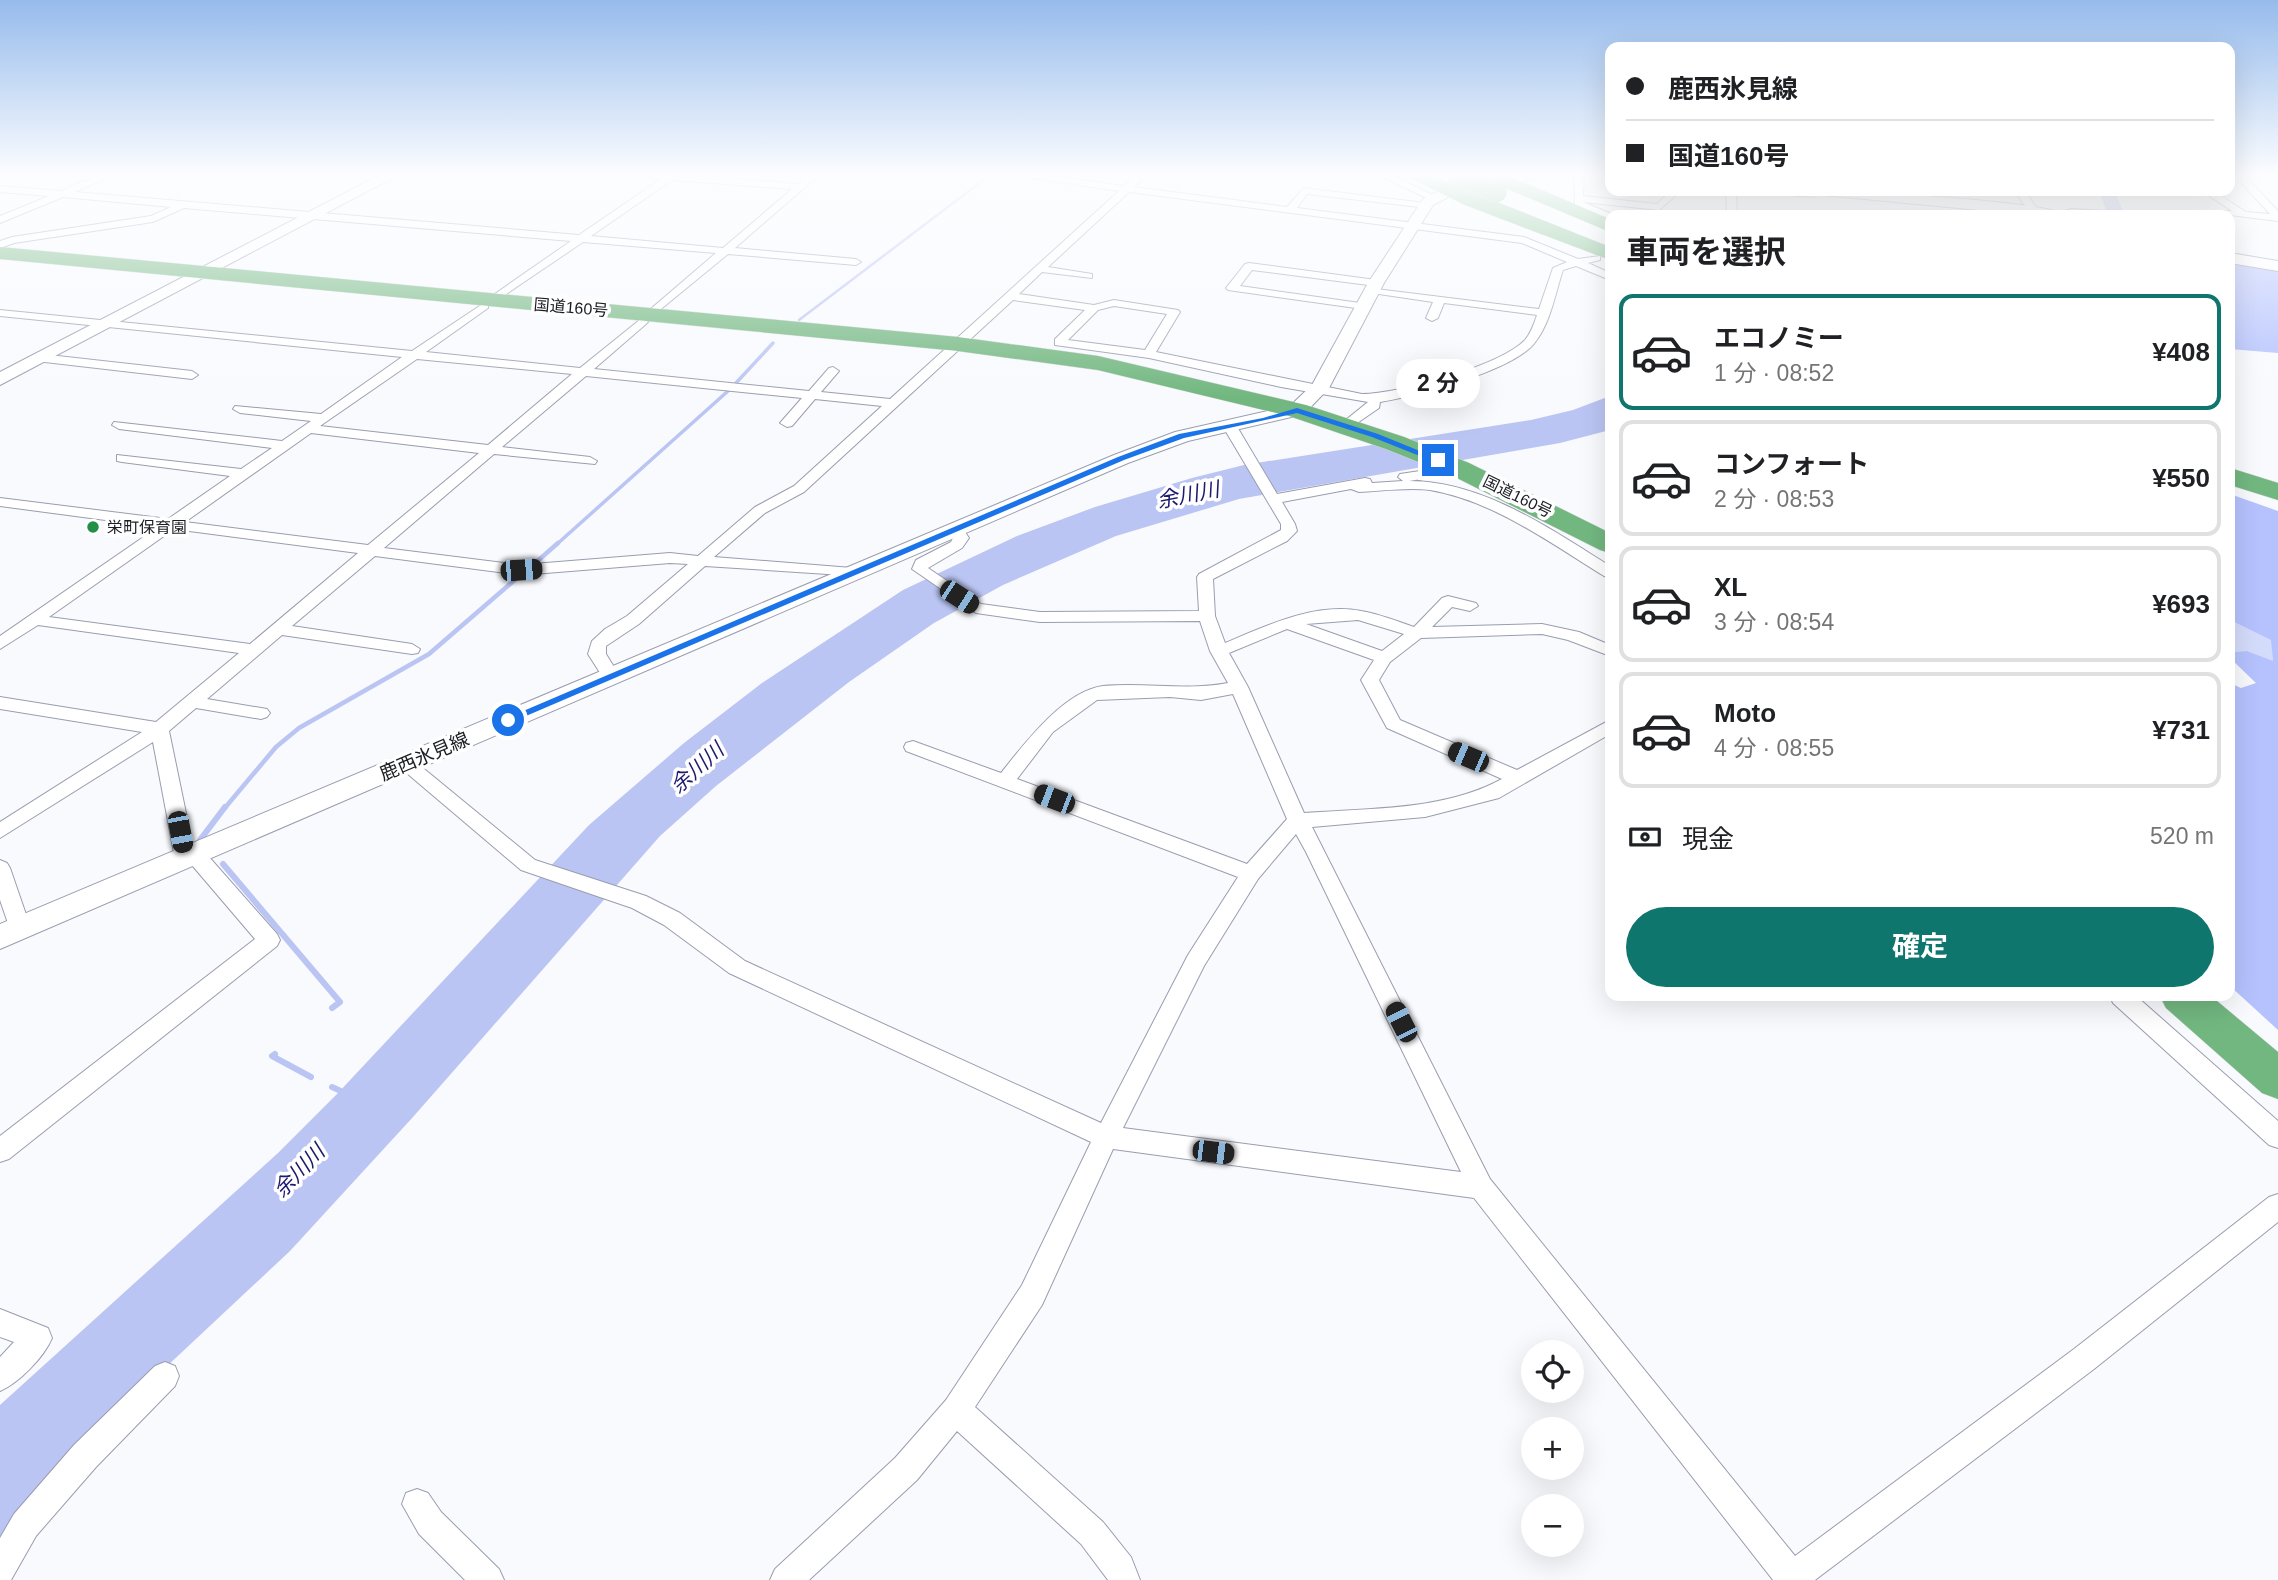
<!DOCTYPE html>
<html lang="ja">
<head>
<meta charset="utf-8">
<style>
	:root { --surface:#fff; --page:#f6f6f6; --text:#202124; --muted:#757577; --line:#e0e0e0; --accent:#0f766e }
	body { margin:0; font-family:Arial,"Noto Sans JP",sans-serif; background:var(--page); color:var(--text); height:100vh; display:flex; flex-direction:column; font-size:26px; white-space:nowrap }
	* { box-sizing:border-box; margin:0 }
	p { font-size:23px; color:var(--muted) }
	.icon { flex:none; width:38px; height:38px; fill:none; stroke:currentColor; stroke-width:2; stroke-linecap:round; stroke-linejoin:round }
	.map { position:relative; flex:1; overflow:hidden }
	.panel { position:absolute; left:1605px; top:210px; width:630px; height:791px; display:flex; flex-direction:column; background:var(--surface); border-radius:14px; box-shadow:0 7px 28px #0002 }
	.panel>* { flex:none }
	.banner { position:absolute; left:1605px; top:42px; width:630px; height:154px; border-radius:14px; box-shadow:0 7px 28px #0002; display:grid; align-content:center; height:154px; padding:0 21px; background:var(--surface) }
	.fabs { position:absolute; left:1521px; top:1340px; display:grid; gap:14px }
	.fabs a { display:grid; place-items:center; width:63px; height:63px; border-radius:50%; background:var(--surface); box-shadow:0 7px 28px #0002; font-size:35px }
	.end { position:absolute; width:32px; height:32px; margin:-16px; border:9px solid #1a73e8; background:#fff; box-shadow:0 0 0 4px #fff }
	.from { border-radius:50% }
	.bubble { position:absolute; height:49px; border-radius:24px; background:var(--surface); box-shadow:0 7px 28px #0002; font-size:23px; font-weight:700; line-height:49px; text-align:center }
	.car { position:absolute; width:21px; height:42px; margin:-21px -10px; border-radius:9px; box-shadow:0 0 5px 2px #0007; background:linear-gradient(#222 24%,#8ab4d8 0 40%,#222 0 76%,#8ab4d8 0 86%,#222 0) }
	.banner b { display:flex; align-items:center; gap:24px; height:66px; font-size:26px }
	.banner b+b { border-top:2px solid var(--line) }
	.banner i { width:18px; height:18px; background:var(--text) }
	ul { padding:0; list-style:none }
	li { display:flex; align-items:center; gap:21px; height:116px; margin:0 14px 10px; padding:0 7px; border:4px solid var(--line); border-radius:14px }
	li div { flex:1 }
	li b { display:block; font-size:26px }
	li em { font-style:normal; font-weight:700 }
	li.active { border-color:var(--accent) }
	li>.icon { width:63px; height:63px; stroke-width:1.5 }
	h2 { padding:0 21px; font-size:32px; line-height:84px }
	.pay { display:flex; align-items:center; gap:18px; height:77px; padding:0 21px; font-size:26px }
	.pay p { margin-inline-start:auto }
	.primary-button { display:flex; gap:14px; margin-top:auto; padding:14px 21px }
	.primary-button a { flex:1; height:80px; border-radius:42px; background:var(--accent); color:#fff; font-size:28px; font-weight:700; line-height:80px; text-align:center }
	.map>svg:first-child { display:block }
	.green { fill:#d4dcfb }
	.forest { fill:#b5c2fe }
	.water { fill:#bbc5f3 }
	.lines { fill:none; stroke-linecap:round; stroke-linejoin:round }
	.stream-far3 { stroke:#bbc5f3; stroke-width:2.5 }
	.stream-far2 { stroke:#bbc5f3; stroke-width:3.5 }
	.stream-far1 { stroke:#bbc5f3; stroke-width:4.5 }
	.stream { stroke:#bbc5f3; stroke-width:6 }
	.river { fill:#bbc5f3; fill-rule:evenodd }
	.street-casing { stroke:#999dae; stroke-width:2 }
	.secondary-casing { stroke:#999dae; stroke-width:2 }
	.highway-casing { stroke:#d6d6d8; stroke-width:1 }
	.street { fill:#fff; fill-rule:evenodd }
	.secondary { fill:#fff; fill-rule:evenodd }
	.highway { fill:#72b780; fill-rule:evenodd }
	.highway-bridge-casing { stroke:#d6d6d8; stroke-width:21; stroke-linecap:butt }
	.highway-bridge { stroke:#72b780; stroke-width:20 }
	.route { fill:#1a73e8 }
	.poi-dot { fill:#238e46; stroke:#fff; stroke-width:2.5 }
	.labels { text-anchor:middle; stroke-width:7; stroke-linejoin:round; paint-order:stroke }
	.far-street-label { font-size:16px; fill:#1c1d24; stroke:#fff }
	.far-poi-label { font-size:16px; fill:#1c1d24; stroke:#fff; text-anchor:start }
	.street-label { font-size:19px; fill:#1c1d24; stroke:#fff }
	.water-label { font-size:21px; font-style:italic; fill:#1d1b6e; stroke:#fff }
</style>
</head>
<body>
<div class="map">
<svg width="2278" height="1580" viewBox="0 0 2278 1580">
	<rect width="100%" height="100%" fill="#f9fafe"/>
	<path class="green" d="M 2230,620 L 2272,640 L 2273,662 L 2247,651 L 2230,652 Z"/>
	<path class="forest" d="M 2255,261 L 2278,266 L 2278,353 L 2230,349 L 2230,263 Z
		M 2230,494 L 2278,511 L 2278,1030 L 2230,986 L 2230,683 L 2241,688 L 2256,683 L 2230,658 L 2230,652 L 2247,651 L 2273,661 L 2271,640 L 2230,620 Z"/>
	<path class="water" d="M 1610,396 L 1610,430 L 1560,443 L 1239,499 L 1116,536 L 1003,585 L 934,623 L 849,682 L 716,786 L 660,836 L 413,1117 L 290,1251 L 149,1383 L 0,1543 L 0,1405 L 278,1153 L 337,1094 L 589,825 L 684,743 L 762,683 L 903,590 L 1017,536 L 1095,507 L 1192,478 L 1244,465 L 1531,420 L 1573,410 Z"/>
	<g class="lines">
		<path class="stream-far3" d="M 799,320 L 990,175"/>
		<path class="stream-far2" d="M 736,383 L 773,343
			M 556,545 L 728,391"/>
		<path class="stream-far1" d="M 534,564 L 558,543
			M 224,809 L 276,747 L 299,728 L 429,654 L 517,578"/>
		<path class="stream" d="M 200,840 L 225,807
			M 223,864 L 340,1002 L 332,1008
			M 275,1054 L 272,1056 L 311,1077
			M 332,1087 L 345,1093"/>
		<path class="river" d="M 2099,191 L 2115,191 L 2124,215 L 2108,215 Z"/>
		<defs>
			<path id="street" d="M 100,175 L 113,175 L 75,192 L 579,235 L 661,179 L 642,175 L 687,175 L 799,184 L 809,175 L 819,175 L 735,248 L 856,259 L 861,262 L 856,265 L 728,254 L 650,318 L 644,315 L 646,313 L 716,253 L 583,242 L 493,303 L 487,300 L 489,298 L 571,241 L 184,208 L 153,222 L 14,243 L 0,248 L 0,241 L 12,237 L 151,216 L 171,207 L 63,197 L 0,223 L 0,216 L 49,196 L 0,192 L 0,186 L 61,191 ZM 672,180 L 792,189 L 723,248 L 591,236 Z
				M 1013,175 L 1042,175 L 1124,186 L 1136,175 L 1146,175 L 1134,187 L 1287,207 L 1304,188 L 1425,203 L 1430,206 L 1428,208 L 1307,194 L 1297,208 L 1524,237 L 1578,259 L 1600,256 L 1600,260 L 1588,263 L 1610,273 L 1610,280 L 1576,266 L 1563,270 C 1555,294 1551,321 1536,341 C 1517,370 1416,396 1380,402 L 1379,408 L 1347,430 L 1340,426 L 1342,423 L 1368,402 L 1281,387 L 1149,358 L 1055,345 L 1055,339 L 1085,310 L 1013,300 L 804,492 L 765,513 L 714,557 L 852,568 L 858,570 L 860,573 L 858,576 L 705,566 L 639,624 L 606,646 L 606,654 L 619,675 L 610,680 L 604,679 L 588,654 L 592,641 L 605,629 L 627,616 L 688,564 L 670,563 L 521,575 L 375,556 L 292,626 L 412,644 L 420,649 L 418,653 L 412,654 L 282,635 L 207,699 L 267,709 L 270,713 L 267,717 L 261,719 L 196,708 L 169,731 L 193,847 L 202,849 L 277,934 L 280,940 L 277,946 L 9,1159 L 0,1162 L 0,1136 L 255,939 L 191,864 L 178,863 L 175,858 L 153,742 L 0,838 L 0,822 L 142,732 L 0,709 L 0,697 L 156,722 L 239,653 L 38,625 L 0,649 L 0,636 L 158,527 L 0,506 L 0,498 L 168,519 L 230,476 L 122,462 L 117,461 L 117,455 L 241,469 L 272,448 L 119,429 L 112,425 L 114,422 L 282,441 L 311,421 L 240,413 L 233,409 L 235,406 L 321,414 L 402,357 L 0,316 L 0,310 L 412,351 L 484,303 L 488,304 L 488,308 L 426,352 L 580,368 L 642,318 L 648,322 L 646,324 L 594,369 L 809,391 L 829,368 L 833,367 L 839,371 L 821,392 L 890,399 L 1119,191 ZM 1129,192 L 1522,243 L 1567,262 L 1553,268 L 1539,309 L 1368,288 L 1366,290 L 1372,293 L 1433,302 L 1426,318 L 1432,321 L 1438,318 L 1444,303 L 1537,315 C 1534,324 1531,333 1525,340 C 1500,366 1398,394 1362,394 L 1156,352 L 1180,312 L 1178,310 L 1114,300 L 1094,305 L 1019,294 L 1042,272 L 1092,278 L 1092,274 L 1048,267 ZM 1114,306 L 1167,314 L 1145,350 L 1068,340 L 1098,310 ZM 417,359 L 572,374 L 488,445 L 320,426 ZM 586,376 L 802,398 L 780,423 L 787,427 L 792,426 L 815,399 L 882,406 L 794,486 L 755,507 L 698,556 L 670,553 L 521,565 L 384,548 L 494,454 L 595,464 L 597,461 L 590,457 L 502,447 ZM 311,433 L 479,453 L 368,545 L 185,522 ZM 174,529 L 358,553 L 250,644 L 49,617 Z
				M 1378,175 L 1391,175 L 1439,198 L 1431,200 Z
				M 1574,175 L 1584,175 L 1583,196 L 1657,204 L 1671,191 L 1681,191 L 1659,210 L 1583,202 L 1614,215 L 1610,215 L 1610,220 L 1575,207 Z
				M 2234,175 L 2244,175 L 2278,211 L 2278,221 L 2230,215 L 2052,215 L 2071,209 L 2143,213 L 2232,211 L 2202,191 L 2213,191 L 2246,212 L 2270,214 Z
				M 1726,191 L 1736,191 L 1737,215 L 1727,215 Z
				M 1771,191 L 1828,191 L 1813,197 L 1776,194 Z
				M 2015,191 L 2025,191 L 2041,215 L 2031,215 Z
				M 1249,263 L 1376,280 L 1382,283 L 1376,286 L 1252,270 L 1240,286 L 1367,304 L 1367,308 L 1363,309 L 1228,290 L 1226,288 L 1245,264 Z
				M 40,354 L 192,371 L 198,375 L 192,379 L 36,361 L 34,358 Z
				M 1229,421 L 1236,425 L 1277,494 L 1365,478 L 1370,479 L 1372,483 L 1403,481 L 1398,477 L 1400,474 L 1460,465 L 1465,466 L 1465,472 L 1409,481 C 1483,481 1550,529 1610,566 L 1610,578 L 1604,576 C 1550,543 1494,501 1430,490 C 1407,487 1382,491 1359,492 L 1351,489 L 1282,502 L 1295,524 L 1297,531 L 1287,541 L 1213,579 L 1215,616 L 1225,643 C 1266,626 1315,602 1361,611 C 1379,614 1397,621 1414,627 L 1442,598 L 1448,596 L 1476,603 L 1478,606 L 1470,611 L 1452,607 L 1432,627 L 1542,624 L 1579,632 L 1610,645 L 1610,656 L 1568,640 L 1542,634 L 1421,638 L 1390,662 L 1379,680 L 1400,720 L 1517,770 L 1610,720 L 1610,734 L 1499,798 L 1425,817 L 1312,827 L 1490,1179 L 1795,1556 L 2074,1349 L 2269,1197 L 2278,1194 L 2278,1222 L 2094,1369 L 1815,1580 L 1773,1580 L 1474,1198 L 1113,1149 L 1042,1305 L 975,1407 L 1103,1522 L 1131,1557 L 1140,1580 L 1108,1580 L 1081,1544 L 957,1431 L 917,1480 L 809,1580 L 770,1580 L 775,1569 L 895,1458 L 946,1400 L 1022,1285 L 1091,1142 L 729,973 L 664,925 L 632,908 L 521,870 L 396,764 L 398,759 L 412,759 L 535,860 L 646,896 L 680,913 L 745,961 L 1101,1123 L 1188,955 L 1238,877 L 906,751 L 904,747 L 906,743 L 913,741 L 1001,773 C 1024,744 1064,691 1103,686 C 1145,682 1187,691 1228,683 L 1210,651 L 1200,621 L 1040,622 L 976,613 L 912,569 L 916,560 L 951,542 L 953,538 L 948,529 L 956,524 L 961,526 L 969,538 L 962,548 L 928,568 L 981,604 L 1040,612 L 1199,611 L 1197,577 L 1199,574 L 1281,530 L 1281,524 L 1222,425 ZM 1358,620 L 1404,634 L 1382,651 L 1306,624 ZM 1287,629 L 1374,660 L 1361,680 L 1387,728 L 1502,779 C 1444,811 1368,808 1304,813 L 1248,687 L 1229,653 ZM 1233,694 L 1287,819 L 1247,864 L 1017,779 L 1053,732 L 1097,700 L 1170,697 L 1201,700 ZM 1296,834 L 1306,852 L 1461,1172 L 1123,1128 L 1204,966 L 1258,879 Z
				M 0,860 L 7,863 L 10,868 L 31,929 L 28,935 L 20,937 L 12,935 L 0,900 Z
				M 2110,996 L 2136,996 L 2278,1121 L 2278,1148 L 2269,1145 L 2113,1003 Z
				M 0,1309 L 48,1328 L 52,1338 C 44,1357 19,1383 0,1391 L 0,1357 L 14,1342 L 0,1337 Z
				M 165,1362 L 175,1366 L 179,1376 L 175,1386 L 96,1467 L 36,1536 L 11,1580 L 0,1580 L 0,1538 L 14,1514 L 74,1445 L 155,1366 Z
				M 417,1489 L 428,1493 L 441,1512 L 499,1569 L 504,1580 L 465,1580 L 419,1534 L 402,1504 L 406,1493 Z"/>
			<path id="secondary" d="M 380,175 L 398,175 L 0,385 L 0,372 Z
				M 1512,175 L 1543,175 L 1536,179 L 1454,194 L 1433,205 L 1384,283 L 1329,388 L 1304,414 L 1188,441 L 1128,463 L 0,949 L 0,924 L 1114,455 L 1175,432 L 1290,406 L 1312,385 L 1368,283 L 1423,199 L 1445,188 Z
				M 1816,191 C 1847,190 2049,201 2064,215 L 2031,215 L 1823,195 Z
				M 2230,253 L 2278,261 L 2278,271 L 2230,263 Z"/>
			<path id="highway" d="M 1404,175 L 1429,175 L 1610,247 L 1610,260 L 1465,205 Z
				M 1481,175 L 1506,175 L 1610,219 L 1610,232 L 1484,179 Z
				M 0,247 L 958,337 L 1098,356 L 1306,405 L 1404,437 L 1469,463 L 1610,533 L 1610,553 L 1600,550 L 1451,475 L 1386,449 L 1289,416 L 1098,370 L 958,351 L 0,259 Z
				M 2230,468 L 2278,483 L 2278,500 L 2230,485 Z
				M 2160,996 L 2211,996 L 2278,1052 L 2278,1099 L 2262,1093 L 2166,1008 Z"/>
		</defs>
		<use href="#street" class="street-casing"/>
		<use href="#secondary" class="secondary-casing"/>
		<use href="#highway" class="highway-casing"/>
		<use href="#street" class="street"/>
		<use href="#secondary" class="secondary"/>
		<use href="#highway" class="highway"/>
		<defs>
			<path id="highway-bridge" d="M 1457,176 L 1497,192"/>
		</defs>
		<use href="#highway-bridge" class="highway-bridge-casing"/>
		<use href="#highway-bridge" class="highway-bridge"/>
	</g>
	<linearGradient id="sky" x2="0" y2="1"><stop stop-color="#96bbec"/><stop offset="0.44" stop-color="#fcfdff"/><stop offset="1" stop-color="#fcfdff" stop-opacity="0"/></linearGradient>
	<rect width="2278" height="397" fill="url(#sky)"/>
	<path class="route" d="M 1297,408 L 1378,434 L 1442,460 L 1435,462 L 1372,437 L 1297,413 L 1184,438 L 1124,460 L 512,722 L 502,720 L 1118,457 L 1179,434 L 1263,418 Z"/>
	<circle class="poi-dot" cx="93" cy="527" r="7"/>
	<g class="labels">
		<g class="far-street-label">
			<text transform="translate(571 307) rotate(5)" y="6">国道160号</text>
			<text transform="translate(1518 496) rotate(26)" y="6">国道160号</text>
		</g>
		<g class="far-poi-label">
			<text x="107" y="533">栄町保育園</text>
		</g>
		<g class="street-label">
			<text transform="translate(424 756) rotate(-23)" y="7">鹿西氷見線</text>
		</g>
		<g class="water-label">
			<text transform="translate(1188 495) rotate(-11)" y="7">余川川</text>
			<text transform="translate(697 768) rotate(-42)" y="7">余川川</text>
			<text transform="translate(299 1171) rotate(-46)" y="7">余川川</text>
		</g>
	</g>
</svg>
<div class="fabs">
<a><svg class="icon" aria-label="locate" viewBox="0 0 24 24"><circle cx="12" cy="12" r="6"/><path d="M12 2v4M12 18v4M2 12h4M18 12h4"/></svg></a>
<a>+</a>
<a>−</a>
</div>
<i class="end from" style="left:508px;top:720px"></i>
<i class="end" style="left:1438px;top:460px"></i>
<div class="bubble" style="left:1396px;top:359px;width:84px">2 分</div>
<i class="car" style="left:521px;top:570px;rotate:86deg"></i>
<i class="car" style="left:959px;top:597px;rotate:123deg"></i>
<i class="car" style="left:1468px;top:757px;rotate:293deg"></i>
<i class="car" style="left:1054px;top:799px;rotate:291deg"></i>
<i class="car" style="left:180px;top:832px;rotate:169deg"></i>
<i class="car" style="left:1401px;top:1022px;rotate:333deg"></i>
<i class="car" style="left:1213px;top:1152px;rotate:97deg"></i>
<div class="banner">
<b><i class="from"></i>鹿西氷見線</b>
<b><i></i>国道160号</b>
</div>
<section class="panel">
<h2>車両を選択</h2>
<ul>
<li class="active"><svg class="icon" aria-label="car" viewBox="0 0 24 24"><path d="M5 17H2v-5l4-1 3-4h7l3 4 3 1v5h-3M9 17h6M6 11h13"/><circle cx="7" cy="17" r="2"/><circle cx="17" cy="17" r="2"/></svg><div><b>エコノミー</b><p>1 分 · 08:52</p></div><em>¥408</em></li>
<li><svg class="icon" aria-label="car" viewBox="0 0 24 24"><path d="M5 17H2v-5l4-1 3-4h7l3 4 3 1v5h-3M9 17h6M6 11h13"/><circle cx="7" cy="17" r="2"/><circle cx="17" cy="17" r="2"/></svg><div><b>コンフォート</b><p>2 分 · 08:53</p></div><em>¥550</em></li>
<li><svg class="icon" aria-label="car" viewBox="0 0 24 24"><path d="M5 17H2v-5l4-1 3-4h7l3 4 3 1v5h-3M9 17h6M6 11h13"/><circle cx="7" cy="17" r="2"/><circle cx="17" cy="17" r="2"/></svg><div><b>XL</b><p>3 分 · 08:54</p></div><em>¥693</em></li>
<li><svg class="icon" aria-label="car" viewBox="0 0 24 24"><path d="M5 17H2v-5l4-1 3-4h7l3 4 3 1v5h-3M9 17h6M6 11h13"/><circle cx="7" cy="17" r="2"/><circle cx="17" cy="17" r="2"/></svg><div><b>Moto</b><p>4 分 · 08:55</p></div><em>¥731</em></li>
</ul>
<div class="pay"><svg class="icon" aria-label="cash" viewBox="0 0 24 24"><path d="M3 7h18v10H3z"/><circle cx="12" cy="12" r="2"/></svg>現金<p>520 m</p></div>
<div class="primary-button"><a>確定</a></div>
</section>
</div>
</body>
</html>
